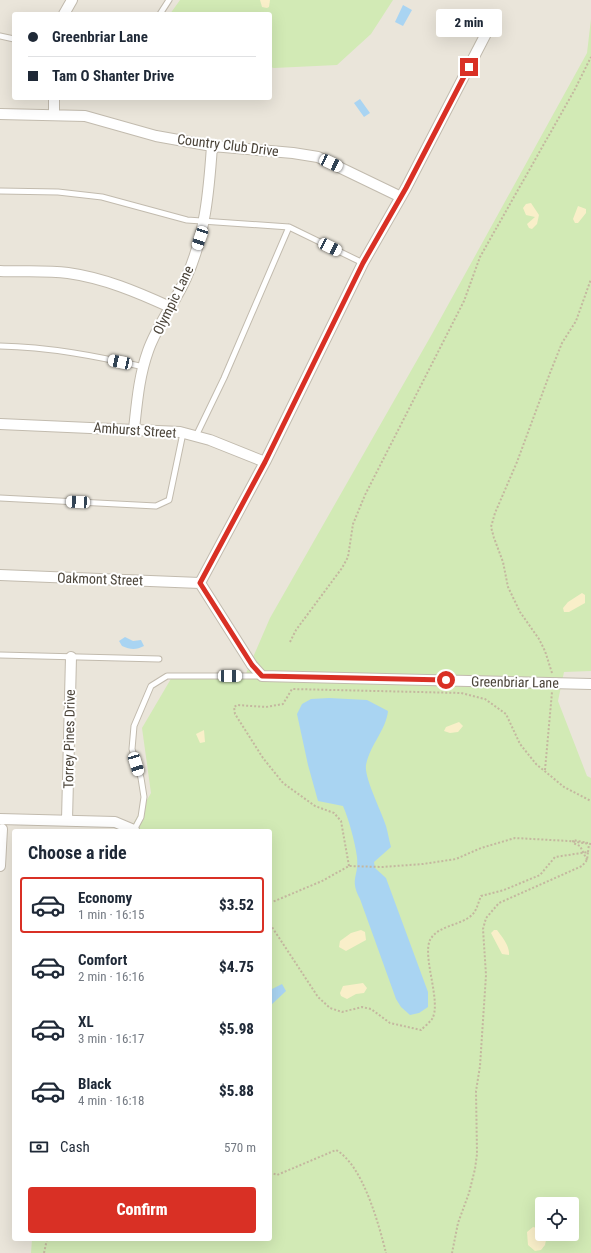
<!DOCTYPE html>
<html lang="en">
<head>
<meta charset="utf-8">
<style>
	:root { --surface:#fff; --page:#f6f6f7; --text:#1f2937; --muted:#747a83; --line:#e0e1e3; --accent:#d93025 }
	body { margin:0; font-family:"Roboto Condensed",sans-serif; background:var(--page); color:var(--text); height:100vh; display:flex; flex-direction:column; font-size:15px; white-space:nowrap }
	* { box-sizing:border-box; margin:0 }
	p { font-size:13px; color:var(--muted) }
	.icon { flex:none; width:22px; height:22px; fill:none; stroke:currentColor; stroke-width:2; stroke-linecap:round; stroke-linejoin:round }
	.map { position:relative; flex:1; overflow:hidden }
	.sheet { position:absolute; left:12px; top:829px; width:260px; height:412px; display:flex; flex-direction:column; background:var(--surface); border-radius:4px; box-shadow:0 4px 16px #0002 }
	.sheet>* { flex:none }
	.top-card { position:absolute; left:12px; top:12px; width:260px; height:88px; border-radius:4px; box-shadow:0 4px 16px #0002; display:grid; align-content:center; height:88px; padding:0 16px; background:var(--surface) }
	.fabs { position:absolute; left:535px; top:1197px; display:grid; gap:8px }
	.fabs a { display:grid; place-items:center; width:44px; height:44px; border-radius:4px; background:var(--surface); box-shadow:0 4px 16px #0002; font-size:20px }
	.end { position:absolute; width:18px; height:18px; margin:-9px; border:5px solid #d93025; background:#fff; box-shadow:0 0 0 2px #fff }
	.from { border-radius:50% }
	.bubble { position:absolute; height:28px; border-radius:4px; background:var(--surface); box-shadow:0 4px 16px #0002; font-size:13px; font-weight:800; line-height:28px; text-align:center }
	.car { position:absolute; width:12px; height:24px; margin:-12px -6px; border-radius:5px; box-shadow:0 0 3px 1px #0007; background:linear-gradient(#fff 24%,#345 0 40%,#fff 0 76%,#345 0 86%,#fff 0) }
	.top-card b { display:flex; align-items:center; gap:14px; height:38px; font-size:15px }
	.top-card b+b { border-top:1px solid var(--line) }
	.top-card i { width:10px; height:10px; background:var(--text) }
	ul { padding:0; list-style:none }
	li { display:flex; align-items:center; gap:12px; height:56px; margin:0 8px 6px; padding:0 8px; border:2px solid transparent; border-radius:4px }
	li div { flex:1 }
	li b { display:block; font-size:15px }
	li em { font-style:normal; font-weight:800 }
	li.on { border-color:var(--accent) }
	li>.icon { width:36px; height:36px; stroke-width:1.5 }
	h2 { padding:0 16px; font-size:18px; line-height:48px }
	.pay { display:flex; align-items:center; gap:10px; height:44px; padding:0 16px; font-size:15px }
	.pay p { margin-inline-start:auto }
	.primary-button { display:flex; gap:8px; margin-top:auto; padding:8px 16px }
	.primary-button a { flex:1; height:46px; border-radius:4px; background:var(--accent); color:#fff; font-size:16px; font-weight:800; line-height:46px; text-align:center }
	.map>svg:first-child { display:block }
	.residential { fill:#eae5da; fill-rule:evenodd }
	.green { fill:#d2eab5; fill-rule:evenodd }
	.sand { fill:#f9efc9 }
	.water { fill:#a9d4f2 }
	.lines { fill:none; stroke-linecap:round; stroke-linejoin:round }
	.service-casing { stroke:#c2bbae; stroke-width:7 }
	.minor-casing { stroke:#c2bbae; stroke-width:12 }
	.path { stroke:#c4b79f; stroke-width:2; stroke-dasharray:2 2; stroke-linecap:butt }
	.service { stroke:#fff; stroke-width:5 }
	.minor { stroke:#fff; stroke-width:10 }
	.route { stroke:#d93025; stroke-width:5 }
	.labels { text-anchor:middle; stroke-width:4; stroke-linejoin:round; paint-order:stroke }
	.street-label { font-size:14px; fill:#4b4439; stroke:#fff }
</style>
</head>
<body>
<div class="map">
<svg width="591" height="1253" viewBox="0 0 591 1253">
	<rect width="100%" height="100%" fill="#f6f3ec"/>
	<path class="residential" d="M 0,0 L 591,0 L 591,1253 L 0,1253 ZM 14,14 L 270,14 L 270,98 L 14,98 ZM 14,831 L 270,831 L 270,1239 L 14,1239 ZM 542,1204 L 572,1204 L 572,1234 L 542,1234 Z"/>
	<path class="green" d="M 180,0 L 393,0 L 371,34 L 337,65 L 274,68 L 270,67 L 270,14 L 170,14 Z
		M 591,19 L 591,671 L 564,672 L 558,701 L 587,776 L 591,778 L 591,1253 L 31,1253 L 32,1239 L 270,1239 L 270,831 L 129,831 L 151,793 L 142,728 L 172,677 L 244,678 L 270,618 L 432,334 L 587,53 ZM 542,1204 L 572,1204 L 572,1234 L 542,1234 Z"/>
	<path class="sand" d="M 260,0 L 270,0 L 269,7 L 267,8 L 262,7 Z
		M 531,203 L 539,215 L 537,224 L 532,229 L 529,228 L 527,224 L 535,217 L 526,215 L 523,208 L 526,204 Z
		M 578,206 L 586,209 L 586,213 L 578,223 L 575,223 L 573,219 Z
		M 582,593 L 585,595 L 585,603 L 569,612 L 564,612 L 563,608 L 568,602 Z
		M 459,722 L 463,726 L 458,732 L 450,733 L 444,731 L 446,727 Z
		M 204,730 L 205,742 L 200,743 L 196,734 Z
		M 361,930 L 365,932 L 366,940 L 346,951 L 339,947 L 340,941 L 351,933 Z
		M 494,930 L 497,930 C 502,937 510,946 509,955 L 502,954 L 491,933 Z
		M 363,983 L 367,988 L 364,993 L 356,994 L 347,999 L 341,996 L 340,993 L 343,986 Z
		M 533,1227 L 542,1229 L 542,1234 L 547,1235 L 545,1245 L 541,1250 L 535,1251 L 528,1245 L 527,1232 Z"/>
	<path class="water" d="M 403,5 L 412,10 L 403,26 L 395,22 Z
		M 360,99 L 370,113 L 364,117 L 354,103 Z
		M 125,637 L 133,641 L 141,640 L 144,646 C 136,650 131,650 122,646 L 119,641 Z
		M 329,698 L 367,700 L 388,711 C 386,730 370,745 366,765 C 364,778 382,812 386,826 C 388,833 389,840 391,847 L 374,862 L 375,868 L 386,878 L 428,992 L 428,1007 L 419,1013 L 410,1015 L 401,1007 L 396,999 L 360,899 C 349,878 359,878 357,857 C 355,842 349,820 343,806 L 318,801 L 308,765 L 297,714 L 302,704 L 311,699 Z
		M 282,984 L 286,991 L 270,1006 L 270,990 Z"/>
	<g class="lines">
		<defs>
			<path id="service" d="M 160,14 L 169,0
				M 0,36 L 14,39
				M 0,191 L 58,192 L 102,197 L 187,220 L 289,227 L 363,263
				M 0,346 C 49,347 96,356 144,367
				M 196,436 L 224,378 L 289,227
				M 0,498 L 156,506 L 169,500 L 183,433
				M 0,655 L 159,659
				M 134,830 L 141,817 L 144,797 L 141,778 L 132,749 L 134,726 L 151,686 L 167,676 L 261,676"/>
			<path id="minor" d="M 64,14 L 72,0
				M 54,98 L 54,115
				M 0,114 L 85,116 L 156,136 L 212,146 L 293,153 L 318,157 L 401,197
				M 0,271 C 22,272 46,270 68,273 C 104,278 137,292 170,307
				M 0,424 L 180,432 L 210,440 L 265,462
				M 134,429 C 137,402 139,376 148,351 C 157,325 175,303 186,278 C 205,237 209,190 212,146
				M 0,575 L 200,583
				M 200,583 L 265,462 L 363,263 L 406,188 L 490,26
				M 200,583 L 252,665 L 262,676 L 591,684
				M 0,819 L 115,822 L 134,830
				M 67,820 L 71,657
				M 0,866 L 2,829"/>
		</defs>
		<use href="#service" class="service-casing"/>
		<use href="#minor" class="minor-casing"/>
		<path class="path" d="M 290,642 L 296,630 L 342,568 L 348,557 L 353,524 L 365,495 L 464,301 L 480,257 L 574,91 L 591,57
			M 552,673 L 545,651 L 539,639 L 520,612 L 508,587 L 503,562 L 494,538 L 491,527 L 495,513 L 517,462 L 550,373 L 562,343 L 576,321 L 591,279
			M 545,770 L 552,692
			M 588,852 L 589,844
			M 587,860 L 580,846 L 573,843 L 573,840 L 588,843
			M 349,866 L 341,821 L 334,813 L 315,806 L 283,783 L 263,758 L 235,714 L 234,707 L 237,705 L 266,707 L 283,704 L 292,689 L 461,693 L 485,699 L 506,714 L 520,744 L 536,764 L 564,787 L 591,801
			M 270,903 L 322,881 L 349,866 L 382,867 L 423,864 L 456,859 L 481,848 L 515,838 L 569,841 L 591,844
			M 270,924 L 318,997 L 330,1008 L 342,1012 L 362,1007 L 371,1009 L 390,1023 L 421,1030 C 424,1027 429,1023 432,1019 C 442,1003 422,957 430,940 C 438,925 460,926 472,915 C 477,910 478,903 481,896 L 504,890 L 540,875 L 555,857 L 588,852 L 587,860 L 582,866 L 499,903 L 486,918 L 483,929 L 486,975 L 480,1066 L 476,1091 L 477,1154 L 475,1169 L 469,1193 L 458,1223 L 452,1253
			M 270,1172 L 277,1175 L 336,1150 C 363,1165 379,1225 386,1253
			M 44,1253 L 47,1239"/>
		<use href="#service" class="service"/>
		<use href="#minor" class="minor"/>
	</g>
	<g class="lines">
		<path class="route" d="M 446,680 L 262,676 L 252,665 L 200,583 L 265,462 L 363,263 L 406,188 L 469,67"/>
	</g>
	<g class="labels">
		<g class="street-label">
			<text transform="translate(228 145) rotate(7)" y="5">Country Club Drive</text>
			<text transform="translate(173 300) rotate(-64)" y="5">Olympic Lane</text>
			<text transform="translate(135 430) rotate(4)" y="5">Amhurst Street</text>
			<text transform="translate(100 579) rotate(2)" y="5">Oakmont Street</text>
			<text transform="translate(515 682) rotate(1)" y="5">Greenbriar Lane</text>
			<text transform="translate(69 739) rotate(-89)" y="5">Torrey Pines Drive</text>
		</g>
	</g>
</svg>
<div class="fabs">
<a><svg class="icon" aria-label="locate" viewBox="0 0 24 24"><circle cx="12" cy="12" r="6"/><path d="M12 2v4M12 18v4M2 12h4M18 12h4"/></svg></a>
</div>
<i class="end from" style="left:446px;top:680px"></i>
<i class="end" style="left:469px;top:67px"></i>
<div class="bubble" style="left:436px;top:9px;width:66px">2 min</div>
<i class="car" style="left:331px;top:163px;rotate:115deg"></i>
<i class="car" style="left:200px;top:238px;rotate:199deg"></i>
<i class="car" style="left:330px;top:247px;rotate:116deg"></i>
<i class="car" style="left:120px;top:362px;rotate:282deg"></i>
<i class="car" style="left:78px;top:502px;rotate:273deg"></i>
<i class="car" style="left:230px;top:676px;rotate:90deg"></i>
<i class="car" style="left:136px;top:764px;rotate:163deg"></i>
<div class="top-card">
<b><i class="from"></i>Greenbriar Lane</b>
<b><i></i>Tam O Shanter Drive</b>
</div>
<section class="sheet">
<h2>Choose a ride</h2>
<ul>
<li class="on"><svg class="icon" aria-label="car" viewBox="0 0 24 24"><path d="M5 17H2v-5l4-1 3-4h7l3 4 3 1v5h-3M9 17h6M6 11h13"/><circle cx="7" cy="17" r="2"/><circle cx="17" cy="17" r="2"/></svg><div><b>Economy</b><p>1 min · 16:15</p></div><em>$3.52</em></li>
<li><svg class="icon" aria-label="car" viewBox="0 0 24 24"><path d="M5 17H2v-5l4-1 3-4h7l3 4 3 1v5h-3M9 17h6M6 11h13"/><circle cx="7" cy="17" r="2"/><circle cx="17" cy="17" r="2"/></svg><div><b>Comfort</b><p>2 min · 16:16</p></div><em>$4.75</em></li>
<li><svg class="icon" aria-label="car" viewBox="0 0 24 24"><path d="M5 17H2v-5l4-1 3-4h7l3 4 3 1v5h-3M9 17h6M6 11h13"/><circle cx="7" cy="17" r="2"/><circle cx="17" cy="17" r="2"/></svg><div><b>XL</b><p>3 min · 16:17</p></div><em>$5.98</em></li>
<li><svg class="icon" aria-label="car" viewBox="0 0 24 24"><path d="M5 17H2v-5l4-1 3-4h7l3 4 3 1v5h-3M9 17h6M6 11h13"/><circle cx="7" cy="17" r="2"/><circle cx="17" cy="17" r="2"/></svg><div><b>Black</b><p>4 min · 16:18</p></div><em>$5.88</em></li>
</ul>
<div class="pay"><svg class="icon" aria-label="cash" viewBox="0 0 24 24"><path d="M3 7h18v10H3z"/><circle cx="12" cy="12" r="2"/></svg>Cash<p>570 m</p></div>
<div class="primary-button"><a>Confirm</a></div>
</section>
</div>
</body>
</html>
